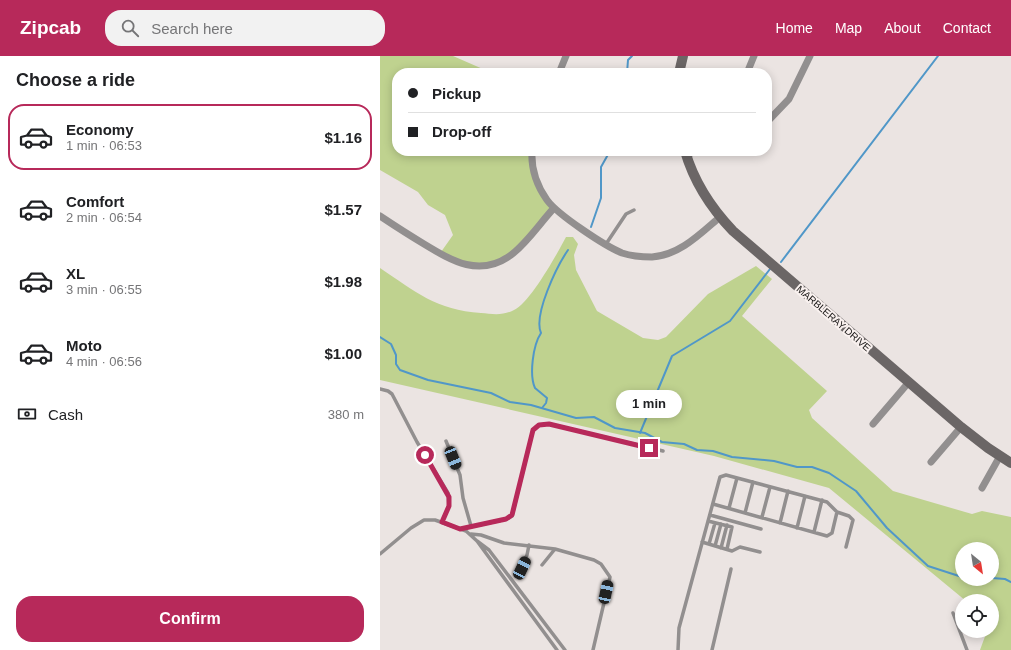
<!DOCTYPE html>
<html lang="en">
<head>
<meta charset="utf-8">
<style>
	:root { --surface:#fff; --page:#f2f2f2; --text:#202124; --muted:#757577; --line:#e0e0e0; --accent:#b7295a }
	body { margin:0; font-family:Arial,sans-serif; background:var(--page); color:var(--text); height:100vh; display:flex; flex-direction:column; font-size:15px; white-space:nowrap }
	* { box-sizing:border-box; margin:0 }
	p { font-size:13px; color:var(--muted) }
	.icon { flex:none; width:22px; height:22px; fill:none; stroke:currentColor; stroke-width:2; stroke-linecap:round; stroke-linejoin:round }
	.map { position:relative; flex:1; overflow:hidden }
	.side { display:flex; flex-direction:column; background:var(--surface); width:380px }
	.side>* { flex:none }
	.hud { position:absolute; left:12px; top:12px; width:380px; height:88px; border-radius:16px; box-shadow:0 2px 10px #0003; display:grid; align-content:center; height:88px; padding:0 16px; background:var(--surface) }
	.needle { width:26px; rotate:150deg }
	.fabs { position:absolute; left:575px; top:486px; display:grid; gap:8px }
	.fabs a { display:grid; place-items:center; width:44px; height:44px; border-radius:50%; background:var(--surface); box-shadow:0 2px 10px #0003; font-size:20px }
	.end { position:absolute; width:18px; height:18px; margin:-9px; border:5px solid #b7295a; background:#fff; box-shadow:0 0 0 2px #fff }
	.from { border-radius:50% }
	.bubble { position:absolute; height:28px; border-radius:14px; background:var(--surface); box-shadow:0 2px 10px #0003; font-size:13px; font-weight:700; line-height:28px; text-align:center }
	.car { position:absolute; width:12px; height:24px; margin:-12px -6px; border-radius:5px; box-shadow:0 0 3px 1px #0007; background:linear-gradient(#222 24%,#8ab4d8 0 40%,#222 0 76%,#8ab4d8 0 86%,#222 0) }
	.hud b { display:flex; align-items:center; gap:14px; height:38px; font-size:15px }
	.hud b+b { border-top:1px solid var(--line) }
	.hud i { width:10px; height:10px; background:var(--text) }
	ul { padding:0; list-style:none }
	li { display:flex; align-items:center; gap:12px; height:66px; margin:0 8px 6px; padding:0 8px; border:2px solid transparent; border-radius:16px }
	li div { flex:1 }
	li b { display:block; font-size:15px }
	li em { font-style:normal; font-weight:700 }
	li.active { border-color:var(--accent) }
	li>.icon { width:36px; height:36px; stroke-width:1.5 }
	h2 { padding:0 16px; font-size:18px; line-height:48px }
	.pay { display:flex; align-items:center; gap:10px; height:44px; padding:0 16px; font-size:15px }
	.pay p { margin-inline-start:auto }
	.action { display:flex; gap:8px; margin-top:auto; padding:8px 16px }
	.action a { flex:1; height:46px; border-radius:16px; background:var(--accent); color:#fff; font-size:16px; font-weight:700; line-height:46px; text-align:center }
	header { display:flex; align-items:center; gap:24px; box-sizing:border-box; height:56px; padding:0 20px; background:var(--accent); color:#fff }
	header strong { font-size:19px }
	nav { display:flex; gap:22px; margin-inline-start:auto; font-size:14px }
	.search { width:280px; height:36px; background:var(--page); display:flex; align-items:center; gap:10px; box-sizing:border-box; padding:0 14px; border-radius:16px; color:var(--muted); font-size:15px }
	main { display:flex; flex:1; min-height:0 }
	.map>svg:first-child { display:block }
	.green { fill:#bfd28f; fill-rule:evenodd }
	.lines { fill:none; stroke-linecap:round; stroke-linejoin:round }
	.stream { stroke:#5097c8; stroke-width:2 }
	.lane { stroke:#928f8f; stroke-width:3.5 }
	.street { stroke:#928f8f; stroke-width:7 }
	.secondary { stroke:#6b6666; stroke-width:10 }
	.route { stroke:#b7295a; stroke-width:5 }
	.labels { text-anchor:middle; stroke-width:4; stroke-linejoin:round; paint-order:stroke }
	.street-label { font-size:10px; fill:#191716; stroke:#f9f1ef }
</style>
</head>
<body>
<header>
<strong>Zipcab</strong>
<div class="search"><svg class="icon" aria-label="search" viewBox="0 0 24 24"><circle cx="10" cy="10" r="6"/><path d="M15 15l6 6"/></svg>Search here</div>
<nav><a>Home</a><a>Map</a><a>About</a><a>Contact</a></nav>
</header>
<main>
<section class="side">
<h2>Choose a ride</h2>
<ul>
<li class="active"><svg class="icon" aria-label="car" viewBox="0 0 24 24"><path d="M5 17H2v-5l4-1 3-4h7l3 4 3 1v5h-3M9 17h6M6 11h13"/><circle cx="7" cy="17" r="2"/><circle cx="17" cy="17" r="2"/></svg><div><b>Economy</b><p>1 min · 06:53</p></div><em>$1.16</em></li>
<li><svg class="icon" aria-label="car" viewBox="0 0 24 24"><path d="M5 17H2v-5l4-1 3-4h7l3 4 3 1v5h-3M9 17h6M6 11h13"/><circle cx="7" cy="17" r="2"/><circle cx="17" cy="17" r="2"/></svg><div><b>Comfort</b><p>2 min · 06:54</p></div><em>$1.57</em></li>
<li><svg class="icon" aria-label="car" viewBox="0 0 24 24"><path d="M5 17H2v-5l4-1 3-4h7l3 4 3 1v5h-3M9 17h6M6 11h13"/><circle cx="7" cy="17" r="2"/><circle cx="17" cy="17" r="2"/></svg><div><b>XL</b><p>3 min · 06:55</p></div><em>$1.98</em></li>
<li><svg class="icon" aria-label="car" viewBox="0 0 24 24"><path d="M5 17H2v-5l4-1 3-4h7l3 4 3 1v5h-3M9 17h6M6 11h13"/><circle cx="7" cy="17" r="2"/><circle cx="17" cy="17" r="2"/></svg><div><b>Moto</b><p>4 min · 06:56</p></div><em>$1.00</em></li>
</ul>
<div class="pay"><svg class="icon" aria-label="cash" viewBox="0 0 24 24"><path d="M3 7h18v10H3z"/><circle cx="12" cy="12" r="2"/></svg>Cash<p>380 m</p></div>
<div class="action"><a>Confirm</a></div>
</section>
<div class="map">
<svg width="631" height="594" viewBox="0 0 631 594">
	<rect width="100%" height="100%" fill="#ebe4e2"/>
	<path class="green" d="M 0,0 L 73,0 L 112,17 L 17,17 L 17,95 L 151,95 L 152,111 L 173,152 C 151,176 132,208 96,209 C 88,209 69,200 61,196 L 73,179 L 65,159 L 48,149 L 38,136 L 0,114 Z
		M 186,181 L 193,181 L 198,188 L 194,199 L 196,214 L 217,255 L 263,282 L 278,284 L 286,281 L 328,238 L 376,210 L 392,223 L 362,260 L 447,335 L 429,354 L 432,362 L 513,435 L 592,458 L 602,455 L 631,461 L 631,594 L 600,594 L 607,575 L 612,575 L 612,545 L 586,545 L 449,432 L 334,400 L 0,324 L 0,212 C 36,236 56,254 101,257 C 112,258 123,260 134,254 C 150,247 177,198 186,181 ZM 582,493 L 612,493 L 612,523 L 582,523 Z"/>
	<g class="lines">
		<path class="stream" d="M 247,17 L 248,4 L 252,0
			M 211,171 L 221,142 L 221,111 L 230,95
			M 401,206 L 558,0
			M 0,281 L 11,288 L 16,299 L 16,308 L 20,314 L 48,324 L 111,337 L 130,346 L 151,349 L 196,362 L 214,361 L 235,372 L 265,377 L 282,386 L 304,388 L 317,394 L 333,395 L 352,401 L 394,405 L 417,411 L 432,411 L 449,417 L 476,435 L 507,472 L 548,510 L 582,521
			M 162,352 L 166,347 L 167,342 L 155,332 C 149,319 153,289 161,277 C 153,259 177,210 188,194
			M 260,377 L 292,300 L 350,265 L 390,213
			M 612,522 L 625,523 L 631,526"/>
		<path class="lane" d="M 226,188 L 246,158 L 254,154
			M 0,333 L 8,335 L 12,338 L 37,386 L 68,437 L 69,450 L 62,466
			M 66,385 L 80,419 L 83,442 L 91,470
			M 333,448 L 447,480 L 452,477 L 457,456
			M 349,452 L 357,422
			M 365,457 L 373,426
			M 330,459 L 381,473
			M 382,461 L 390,431
			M 328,465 L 352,471 L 347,493
			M 400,467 L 408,435
			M 417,472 L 425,440
			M 80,473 L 127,463 L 132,460 L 153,374 L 159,369 L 169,368 L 283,395
			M 434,476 L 442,444
			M 91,478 L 101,479 L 124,487 L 175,493 L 214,504 L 221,508 L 230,521 L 213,594
			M 97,485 L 109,494 L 185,594
			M 322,486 L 352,495 L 360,491 L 380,496
			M 329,488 L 335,467
			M 335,490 L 341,468
			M 341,492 L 347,469
			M 0,498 L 31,472 L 44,464 L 55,464 L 86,475 L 97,485 L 177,594
			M 162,509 L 175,493
			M 141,512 L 147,499 L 149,489
			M 573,557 L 587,594
			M 298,594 L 299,572 L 340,421 L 346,419 L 447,446 L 457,456 L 469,460 L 473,464 L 466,491
			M 332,594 L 351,513"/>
		<path class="street" d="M 179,17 L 186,0
			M 367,17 L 374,0
			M 387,66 L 409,43 L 430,0
			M 152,95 C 151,112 157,130 167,144 C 178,159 225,190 242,197 C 251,200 262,201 272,201 C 300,199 320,178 340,161
			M 306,99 L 317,95
			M 0,160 C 15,170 29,179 44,188 C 72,205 100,222 131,199 C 147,187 160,167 174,152
			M 493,368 L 529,326
			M 551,406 L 581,371
			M 602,432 L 620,400"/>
		<path class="secondary" d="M 299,17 L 303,0
			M 305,95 C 314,126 331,152 353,175 L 581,371 L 608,392 L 631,407"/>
	</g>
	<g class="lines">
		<path class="route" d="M 45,399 L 69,441 L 69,450 L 62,466 L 80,473 L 126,463 L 132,459 L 153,374 L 159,369 L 169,368 L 269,392"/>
	</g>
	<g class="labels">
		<g class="street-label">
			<text transform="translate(454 262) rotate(41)" y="4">MARBLERAY DRIVE</text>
		</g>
	</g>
</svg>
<div class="fabs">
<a><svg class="needle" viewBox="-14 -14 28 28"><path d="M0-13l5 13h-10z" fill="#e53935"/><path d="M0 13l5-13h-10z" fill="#757577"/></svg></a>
<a><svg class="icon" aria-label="locate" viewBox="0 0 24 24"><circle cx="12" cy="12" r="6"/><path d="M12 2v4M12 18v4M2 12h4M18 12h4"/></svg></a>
</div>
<i class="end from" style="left:45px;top:399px"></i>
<i class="end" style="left:269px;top:392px"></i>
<div class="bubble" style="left:236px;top:334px;width:66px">1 min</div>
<i class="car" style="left:73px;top:402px;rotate:158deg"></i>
<i class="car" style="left:142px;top:512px;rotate:26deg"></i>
<i class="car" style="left:226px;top:536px;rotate:12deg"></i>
<div class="hud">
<b><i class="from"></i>Pickup</b>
<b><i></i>Drop-off</b>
</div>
</div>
</main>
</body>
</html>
